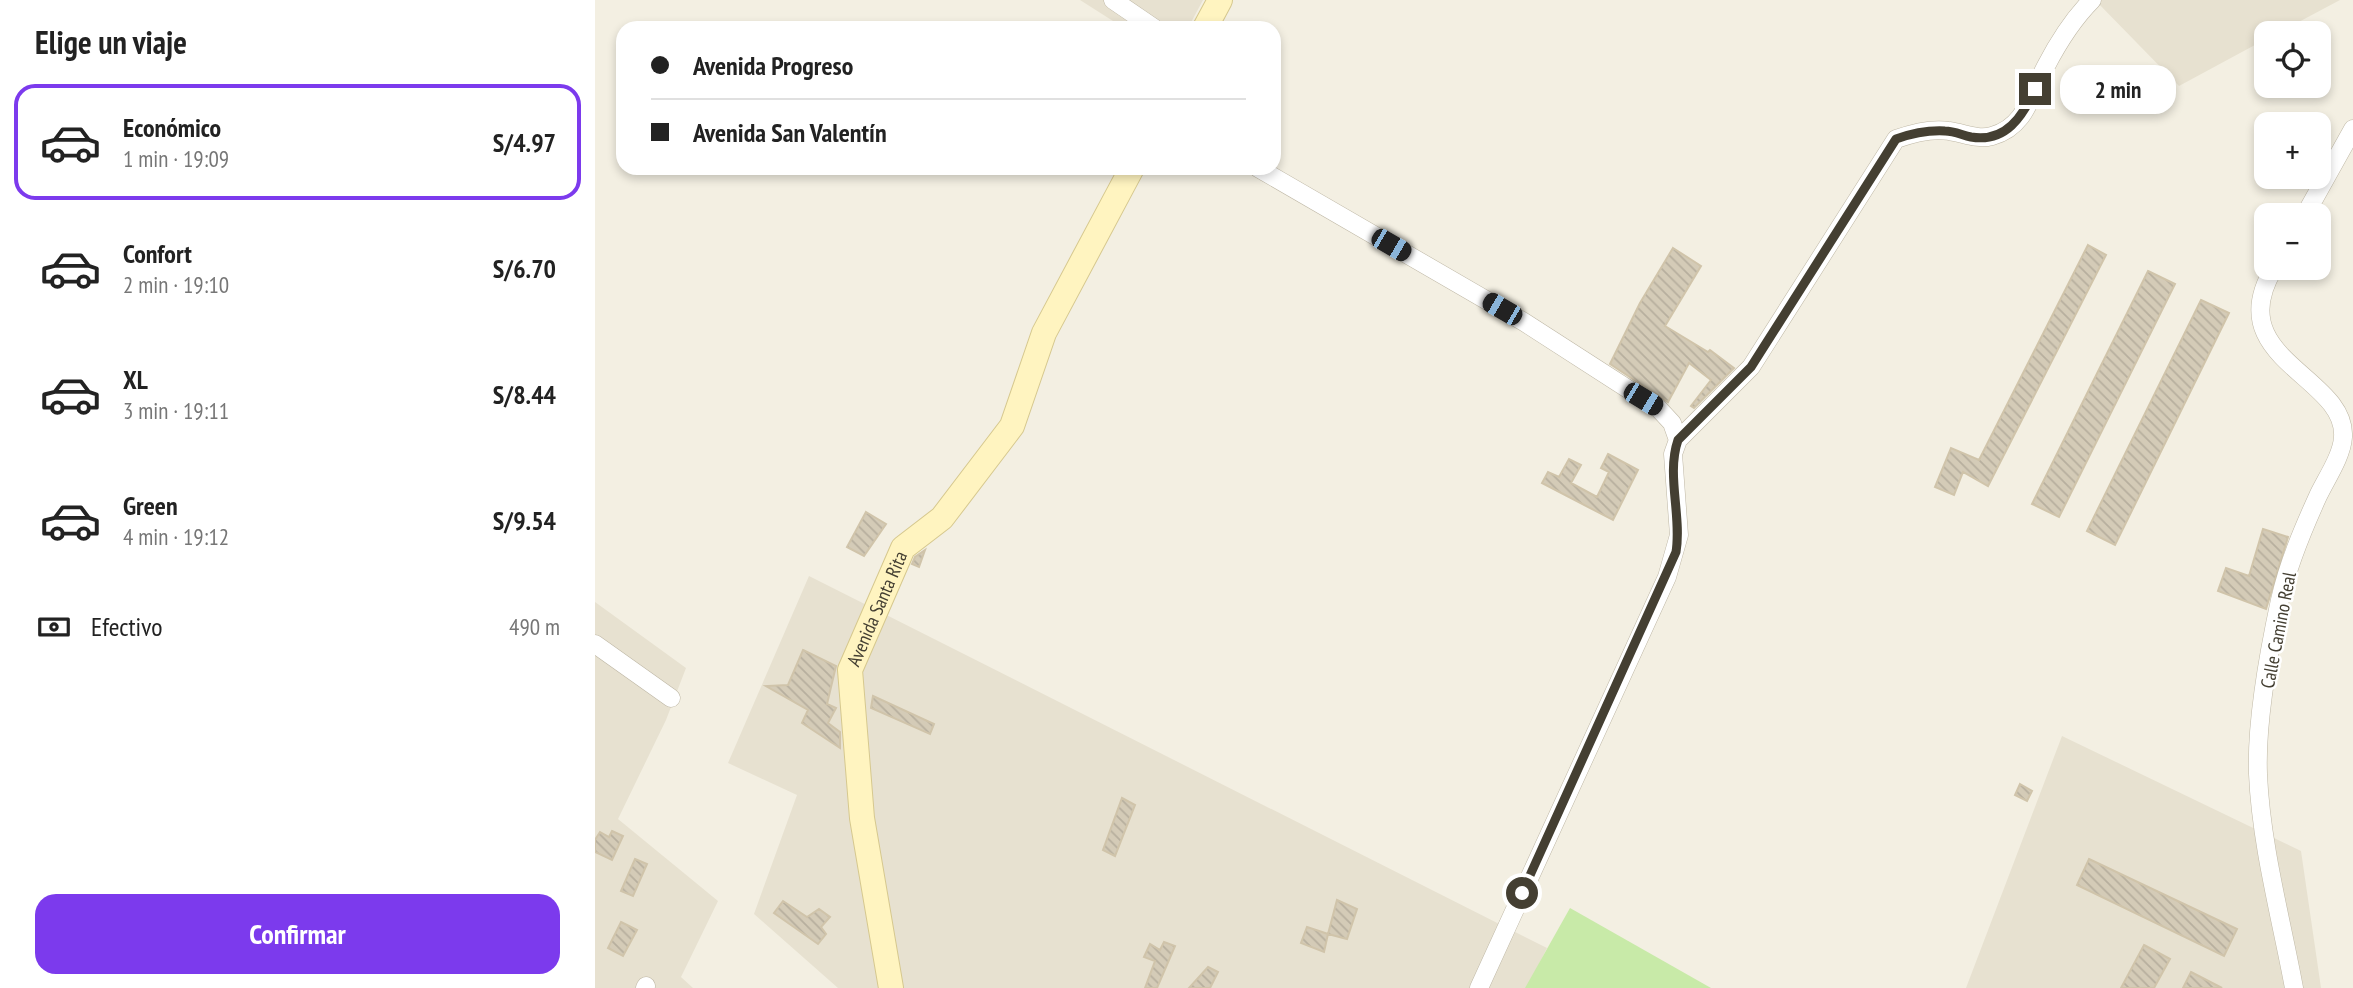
<!DOCTYPE html>
<html lang="es">
<head>
<meta charset="utf-8">
<style>
	:root { --surface:#fff; --page:#f6f6f6; --text:#222; --muted:#767676; --line:#e0e0e0; --accent:#7c3aed }
	body { margin:0; font-family:"PT Sans Narrow",sans-serif; background:var(--page); color:var(--text); height:100vh; display:flex; flex-direction:column; font-size:26px; white-space:nowrap }
	* { box-sizing:border-box; margin:0 }
	p { font-size:23px; color:var(--muted) }
	.icon { flex:none; width:38px; height:38px; fill:none; stroke:currentColor; stroke-width:2; stroke-linecap:round; stroke-linejoin:round }
	.map { position:relative; flex:1; overflow:hidden }
	.panel { display:flex; flex-direction:column; background:var(--surface); width:595px }
	.panel>* { flex:none }
	.top-card { position:absolute; left:21px; top:21px; width:665px; height:154px; border-radius:21px; box-shadow:0 4px 10px #0003; display:grid; align-content:center; height:154px; padding:0 35px; background:var(--surface) }
	.controls { position:absolute; left:1659px; top:21px; display:grid; gap:14px }
	.controls a { display:grid; place-items:center; width:77px; height:77px; border-radius:14px; background:var(--surface); box-shadow:0 4px 10px #0003; font-size:35px }
	.end { position:absolute; width:32px; height:32px; margin:-16px; border:9px solid #443f32; background:#fff; box-shadow:0 0 0 4px #fff }
	.from { border-radius:50% }
	.bubble { position:absolute; height:49px; border-radius:21px; background:var(--surface); box-shadow:0 4px 10px #0003; font-size:23px; font-weight:700; line-height:49px; text-align:center }
	.car { position:absolute; width:21px; height:42px; margin:-21px -10px; border-radius:9px; box-shadow:0 0 5px 2px #0007; background:linear-gradient(#222 24%,#8ab4d8 0 40%,#222 0 76%,#8ab4d8 0 86%,#222 0) }
	.top-card b { display:flex; align-items:center; gap:24px; height:66px; font-size:26px }
	.top-card b+b { border-top:2px solid var(--line) }
	.top-card i { width:18px; height:18px; background:var(--text) }
	ul { padding:0; list-style:none }
	li { display:flex; align-items:center; gap:21px; height:116px; margin:0 14px 10px; padding:0 21px; border:4px solid transparent; border-radius:21px }
	li div { flex:1 }
	li b { display:block; font-size:26px }
	li em { font-style:normal; font-weight:700 }
	li.current { border-color:var(--accent) }
	li>.icon { width:63px; height:63px; stroke-width:1.5 }
	h2 { padding:0 35px; font-size:32px; line-height:84px }
	.pay { display:flex; align-items:center; gap:18px; height:77px; padding:0 35px; font-size:26px }
	.pay p { margin-inline-start:auto }
	.action { display:flex; gap:14px; margin-top:auto; padding:14px 35px }
	.action a { flex:1; height:80px; border-radius:21px; background:var(--accent); color:#fff; font-size:28px; font-weight:700; line-height:80px; text-align:center }
	main { display:flex; flex:1; min-height:0 }
	.map>svg:first-child { display:block }
	.residential { fill:#e7e1d0 }
	.pitch { fill:#c8eaa8 }
	.building { fill:url(#building-back-hatch); stroke:#d0c4aa; stroke-width:2 }
	.lines { fill:none; stroke-linecap:round; stroke-linejoin:round }
	.street-casing { stroke:#beb7a5; stroke-width:19 }
	.secondary-casing { stroke:#d6c88e; stroke-width:26 }
	.street { stroke:#fff; stroke-width:18 }
	.secondary { stroke:#fff4c0; stroke-width:24 }
	.route { stroke:#443f32; stroke-width:9 }
	.labels { text-anchor:middle; stroke-width:5; stroke-linejoin:round; paint-order:stroke }
	.street-label { font-size:19px; fill:#443f32; stroke:#fff }
</style>
</head>
<body>
<main>
<section class="panel">
<h2>Elige un viaje</h2>
<ul>
<li class="current"><svg class="icon" aria-label="car" viewBox="0 0 24 24"><path d="M5 17H2v-5l4-1 3-4h7l3 4 3 1v5h-3M9 17h6M6 11h13"/><circle cx="7" cy="17" r="2"/><circle cx="17" cy="17" r="2"/></svg><div><b>Económico</b><p>1 min · 19:09</p></div><em>S/4.97</em></li>
<li><svg class="icon" aria-label="car" viewBox="0 0 24 24"><path d="M5 17H2v-5l4-1 3-4h7l3 4 3 1v5h-3M9 17h6M6 11h13"/><circle cx="7" cy="17" r="2"/><circle cx="17" cy="17" r="2"/></svg><div><b>Confort</b><p>2 min · 19:10</p></div><em>S/6.70</em></li>
<li><svg class="icon" aria-label="car" viewBox="0 0 24 24"><path d="M5 17H2v-5l4-1 3-4h7l3 4 3 1v5h-3M9 17h6M6 11h13"/><circle cx="7" cy="17" r="2"/><circle cx="17" cy="17" r="2"/></svg><div><b>XL</b><p>3 min · 19:11</p></div><em>S/8.44</em></li>
<li><svg class="icon" aria-label="car" viewBox="0 0 24 24"><path d="M5 17H2v-5l4-1 3-4h7l3 4 3 1v5h-3M9 17h6M6 11h13"/><circle cx="7" cy="17" r="2"/><circle cx="17" cy="17" r="2"/></svg><div><b>Green</b><p>4 min · 19:12</p></div><em>S/9.54</em></li>
</ul>
<div class="pay"><svg class="icon" aria-label="cash" viewBox="0 0 24 24"><path d="M3 7h18v10H3z"/><circle cx="12" cy="12" r="2"/></svg>Efectivo<p>490 m</p></div>
<div class="action"><a>Confirmar</a></div>
</section>
<div class="map">
<svg width="1758" height="988" viewBox="0 0 1758 988">
	<defs>
		<pattern id="building-back-hatch" width="6" height="6" patternUnits="userSpaceOnUse" patternTransform="scale(1.75)"><rect width="6" height="6" fill="#d4cbb7"/><path d="M-1 5l2 2M0 0l6 6M5-1l2 2" fill="none" stroke="#b7af9e"/></pattern>
	</defs>
	<rect width="100%" height="100%" fill="#f3efe2"/>
	<path class="residential" d="M 485,0 L 608,0 L 593,28 L 529,28 Z
		M 1500,0 L 1745,0 L 1683,33 L 1671,33 L 1671,39 L 1584,86 Z
		M 214,576 L 952,948 L 932,988 L 243,988 L 159,914 L 202,795 L 133,763 Z
		M 0,602 L 91,668 L 71,720 L 23,819 L 123,901 L 86,977 L 98,988 L 0,988 Z
		M 1467,736 L 1706,851 L 1726,988 L 1371,988 Z"/>
	<path class="pitch" d="M 975,908 L 1116,988 L 930,988 Z"/>
	<path class="building" d="M 1493,245 L 1511,255 L 1393,486 L 1368,472 L 1359,495 L 1340,487 L 1356,448 L 1384,460 Z
		M 1078,248 L 1106,266 L 1070,326 L 1113,352 L 1115,350 L 1139,368 L 1099,408 L 1096,406 L 1116,380 L 1094,363 L 1073,402 L 1015,364 L 1045,303 Z
		M 1553,271 L 1580,284 L 1464,517 L 1437,504 Z
		M 1606,300 L 1634,313 L 1520,545 L 1492,531 Z
		M 1013,454 L 1043,470 L 1018,520 L 947,483 L 953,472 L 964,477 L 974,459 L 986,465 L 976,483 L 1002,497 L 1014,472 L 1006,468 Z
		M 271,512 L 291,524 L 269,556 L 252,547 Z
		M 1668,529 L 1693,537 L 1671,609 L 1623,591 L 1631,568 L 1654,576 Z
		M 330,550 L 324,567 L 317,564 L 320,557 Z
		M 208,650 L 241,666 L 232,704 L 241,708 L 233,723 L 245,732 L 245,748 L 207,723 L 213,710 L 171,686 L 193,685 Z
		M 278,696 L 339,724 L 335,734 L 276,708 Z
		M 1425,784 L 1437,791 L 1432,801 L 1420,795 Z
		M 527,798 L 540,805 L 520,856 L 508,850 Z
		M 17,831 L 28,836 L 17,860 L 0,852 L 0,840 L 5,832 L 14,837 Z
		M 40,859 L 52,864 L 38,896 L 26,891 Z
		M 1494,859 L 1642,929 L 1629,956 L 1482,885 Z
		M 742,900 L 762,909 L 752,939 L 733,934 Z
		M 188,901 L 212,917 L 224,909 L 235,917 L 226,927 L 231,934 L 223,944 L 179,913 Z
		M 26,922 L 42,930 L 28,956 L 13,948 Z
		M 712,927 L 733,934 L 729,952 L 706,943 Z
		M 569,942 L 580,946 L 562,988 L 550,988 L 560,961 L 549,957 L 555,944 L 565,950 Z
		M 1549,945 L 1575,959 L 1559,988 L 1526,988 Z
		M 613,967 L 623,972 L 615,988 L 594,988 Z
		M 1596,972 L 1627,988 L 1588,988 Z"/>
	<g class="lines">
		<defs>
			<path id="street" d="M 518,0 L 559,28
				M 663,168 L 929,322 L 1064,409 L 1077,423 L 1083,440
				M 1710,215 L 1758,129
				M 1679,268 C 1624,359 1752,376 1748,437 C 1747,456 1731,479 1723,496 C 1708,529 1693,564 1685,600 C 1674,651 1661,722 1663,774 C 1666,845 1686,918 1699,988
				M 0,644 L 76,698
				M 50,988 L 51,986
				M 884,988 L 1072,577 L 1084,535 L 1078,454 L 1083,440 L 1156,367 L 1301,139 C 1318,133 1337,128 1354,131 C 1369,133 1382,140 1397,136 C 1431,127 1436,94 1451,66 C 1464,41 1478,19 1497,0"/>
			<g id="secondary">
				<path d="M 610,28 L 625,0"/>
				<path id="s1" d="M 296,988 L 267,818 L 255,670 L 308,548 L 347,518 L 417,426 L 449,333 L 537,168"/>
			</g>
		</defs>
		<use href="#street" class="street-casing"/>
		<use href="#secondary" class="secondary-casing"/>
		<use href="#street" class="street"/>
		<use href="#secondary" class="secondary"/>
	</g>
	<g class="lines">
		<path class="route" d="M 927,893 L 1081,552 C 1087,516 1071,475 1083,440 L 1156,367 L 1301,139 C 1318,133 1332,130 1350,131 C 1359,131 1367,135 1376,137 C 1411,143 1428,116 1440,89"/>
	</g>
	<g class="labels">
		<g class="street-label">
			<text dy="7" stroke="none"><textPath href="#s1" startOffset="388">Avenida Santa Rita</textPath></text>
			<text transform="translate(1683 630) rotate(-79)" y="7">Calle Camino Real</text>
		</g>
	</g>
</svg>
<div class="controls">
<a><svg class="icon" aria-label="locate" viewBox="0 0 24 24"><circle cx="12" cy="12" r="6"/><path d="M12 2v4M12 18v4M2 12h4M18 12h4"/></svg></a>
<a>+</a>
<a>−</a>
</div>
<i class="end from" style="left:927px;top:893px"></i>
<i class="end" style="left:1440px;top:89px"></i>
<div class="bubble" style="left:1465px;top:65px;width:116px">2 min</div>
<i class="car" style="left:796px;top:245px;rotate:120deg"></i>
<i class="car" style="left:907px;top:309px;rotate:300deg"></i>
<i class="car" style="left:1048px;top:399px;rotate:121deg"></i>
<div class="top-card">
<b><i class="from"></i>Avenida Progreso</b>
<b><i></i>Avenida San Valentín</b>
</div>
</div>
</main>
</body>
</html>
